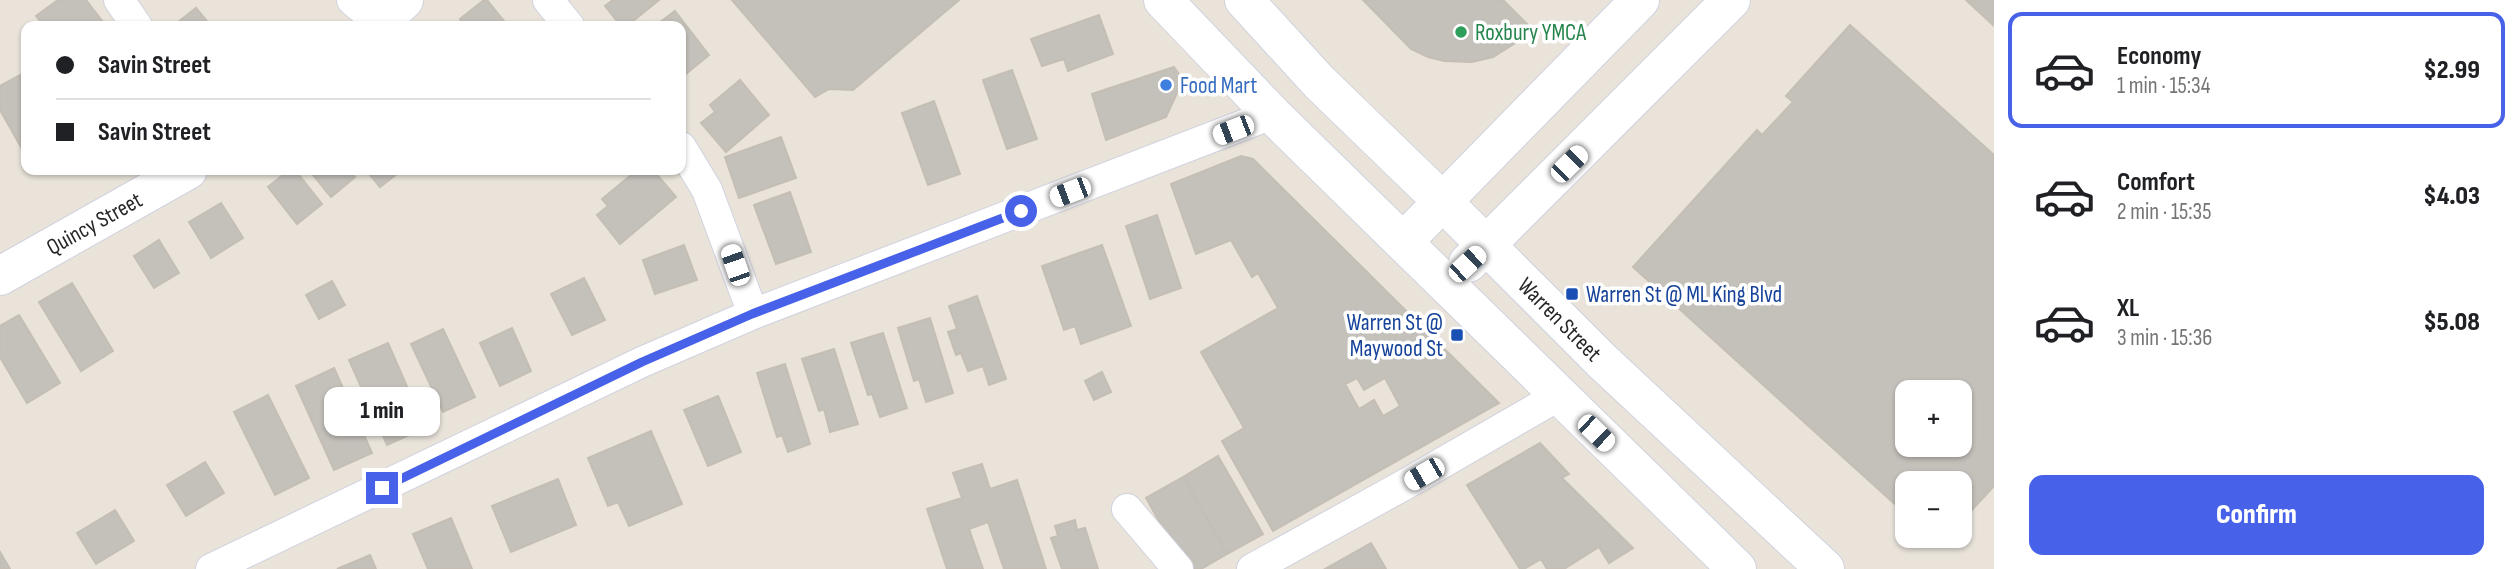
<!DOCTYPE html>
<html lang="en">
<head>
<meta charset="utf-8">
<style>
	:root { --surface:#fff; --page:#f2f2f2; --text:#202124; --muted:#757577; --line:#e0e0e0; --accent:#4761e8 }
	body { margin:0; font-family:"Sofia Sans Condensed",sans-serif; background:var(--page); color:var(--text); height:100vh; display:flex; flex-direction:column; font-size:26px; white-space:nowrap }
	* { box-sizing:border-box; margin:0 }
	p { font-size:23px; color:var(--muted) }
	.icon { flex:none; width:38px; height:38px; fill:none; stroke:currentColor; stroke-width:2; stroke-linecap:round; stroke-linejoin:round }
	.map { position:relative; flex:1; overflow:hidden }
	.sheet { display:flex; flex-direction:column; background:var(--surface); width:525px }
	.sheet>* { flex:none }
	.top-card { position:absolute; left:21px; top:21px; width:665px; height:154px; border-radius:14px; box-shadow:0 2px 5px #0004; display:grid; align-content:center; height:154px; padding:0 35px; background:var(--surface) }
	.fabs { position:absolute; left:1895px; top:380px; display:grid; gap:14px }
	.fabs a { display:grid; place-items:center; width:77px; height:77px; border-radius:14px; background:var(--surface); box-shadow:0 2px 5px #0004; font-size:35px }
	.end { position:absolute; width:32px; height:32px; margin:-16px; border:9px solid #4761e8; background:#fff; box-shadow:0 0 0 4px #fff }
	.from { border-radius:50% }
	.bubble { position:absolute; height:49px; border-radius:14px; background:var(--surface); box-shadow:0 2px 5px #0004; font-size:23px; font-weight:800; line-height:49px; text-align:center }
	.car { position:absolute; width:21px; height:42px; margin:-21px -10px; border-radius:9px; box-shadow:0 0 5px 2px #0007; background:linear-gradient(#fff 24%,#345 0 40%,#fff 0 76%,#345 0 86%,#fff 0) }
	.top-card b { display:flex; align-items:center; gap:24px; height:66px; font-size:26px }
	.top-card b+b { border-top:2px solid var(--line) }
	.top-card i { width:18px; height:18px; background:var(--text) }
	ul { padding:12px 0 0; list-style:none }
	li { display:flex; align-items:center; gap:21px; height:116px; margin:0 14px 10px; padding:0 21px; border:4px solid transparent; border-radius:14px }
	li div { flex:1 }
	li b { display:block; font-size:26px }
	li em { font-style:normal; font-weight:800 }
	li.selected { border-color:var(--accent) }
	li>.icon { width:63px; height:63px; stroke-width:1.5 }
	.cta { display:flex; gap:14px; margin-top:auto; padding:14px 35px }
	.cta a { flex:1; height:80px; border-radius:14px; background:var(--accent); color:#fff; font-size:28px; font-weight:800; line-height:80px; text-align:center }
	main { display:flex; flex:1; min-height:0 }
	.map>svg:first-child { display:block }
	.building { fill:#c4c0ba; stroke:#c4beb4; stroke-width:2; fill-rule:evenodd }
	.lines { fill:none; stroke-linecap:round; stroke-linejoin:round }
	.minor-casing { stroke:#d0d2df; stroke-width:32 }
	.secondary-casing { stroke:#d0d2df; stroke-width:40 }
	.minor { stroke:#fff; stroke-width:30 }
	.secondary { stroke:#fff; stroke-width:38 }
	.route { stroke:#4761e8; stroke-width:9 }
	.leisure-dot { fill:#2e9e5b; stroke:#fff; stroke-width:2.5 }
	.shop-dot { fill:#3f7fe0; stroke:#fff; stroke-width:2.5 }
	.transit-dot { fill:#1a4fb4; stroke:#fff; stroke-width:2.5 }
	.labels { text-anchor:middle; stroke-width:7; stroke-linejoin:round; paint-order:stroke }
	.leisure-label { font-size:23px; fill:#27864d; stroke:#fff; text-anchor:start }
	.shop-label { font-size:23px; fill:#366cbe; stroke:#fff; text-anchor:start }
	.street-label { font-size:23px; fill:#272727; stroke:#fff }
	.transit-label { font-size:23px; fill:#164399; stroke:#fff; text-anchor:start }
</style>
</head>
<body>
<main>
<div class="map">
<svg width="1994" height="569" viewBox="0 0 1994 569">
	<rect width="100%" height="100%" fill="#e9e3da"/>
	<path class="building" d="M 58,0 L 86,0 L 106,26 L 44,26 L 36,16 Z
		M 484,0 L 487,0 L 508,26 L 465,26 L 460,19 Z
		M 613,0 L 659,0 L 627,26 L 621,26 L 605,6 Z
		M 732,0 L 959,0 L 853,90 L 829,89 L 815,97 Z
		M 1363,0 L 1503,0 L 1531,28 L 1520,40 L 1493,57 L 1472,62 L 1444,61 L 1428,57 L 1411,49 Z
		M 1966,0 L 1994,0 L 1994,26 Z
		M 196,8 L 211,26 L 173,26 Z
		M 675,11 L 709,55 L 681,78 L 681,26 L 655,26 Z
		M 1099,15 L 1113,54 L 1068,71 L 1064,59 L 1042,66 L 1031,39 Z
		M 1850,25 L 1994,155 L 1994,486 L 1960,523 L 1960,483 L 1908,483 L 1908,516 L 1633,267 L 1757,130 L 1762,135 L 1793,102 L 1786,96 ZM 1908,392 L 1960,392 L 1960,444 L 1908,444 Z
		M 1174,67 L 1183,80 L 1166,117 L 1106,140 L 1092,94 Z
		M 1012,70 L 1037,139 L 1007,149 L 983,80 Z
		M 26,72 L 26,147 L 22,149 L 0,110 L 0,86 Z
		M 740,80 L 769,115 L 726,152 L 701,123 L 715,112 L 710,105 Z
		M 934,101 L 960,174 L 928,185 L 902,113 Z
		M 781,137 L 796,178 L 739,198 L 725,157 Z
		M 1241,156 L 1253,159 L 1499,403 L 1273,531 L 1222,441 L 1244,428 L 1201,352 L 1278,308 L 1258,273 L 1252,277 L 1231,240 L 1196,254 L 1171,184 ZM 1357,378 L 1364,390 L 1385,378 L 1400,406 L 1383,416 L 1374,400 L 1359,409 L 1345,384 Z
		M 289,170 L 295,170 L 322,204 L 297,224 L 268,187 Z
		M 309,170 L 350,170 L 355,177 L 331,197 Z
		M 366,170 L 402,170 L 380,187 Z
		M 637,170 L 653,170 L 676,197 L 620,244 L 597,215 L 608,206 L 602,199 Z
		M 790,192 L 811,252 L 776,264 L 754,205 Z
		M 221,203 L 243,238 L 211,258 L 189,222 Z
		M 1157,215 L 1181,288 L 1150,299 L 1126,226 Z
		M 159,240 L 179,273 L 154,288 L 134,256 Z
		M 684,245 L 697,280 L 655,294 L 643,260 Z
		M 1102,245 L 1131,326 L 1081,344 L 1075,326 L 1064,330 L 1042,266 Z
		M 584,278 L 605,320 L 572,335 L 551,294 Z
		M 332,281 L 345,305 L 319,319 L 306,295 Z
		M 72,283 L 113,351 L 81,371 L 39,302 Z
		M 977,296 L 1006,379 L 989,385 L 983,366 L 968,371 L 961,353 L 956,355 L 948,332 L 957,329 L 949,306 Z
		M 19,315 L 60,383 L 27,403 L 0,357 L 0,326 Z
		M 930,318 L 953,393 L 926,402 L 919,379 L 914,381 L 898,328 Z
		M 512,328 L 531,371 L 500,386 L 480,343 Z
		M 443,329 L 475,397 L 443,412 L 411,344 Z
		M 883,333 L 907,408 L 880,417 L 872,394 L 868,395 L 851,343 Z
		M 388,343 L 425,428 L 387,445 L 349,360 Z
		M 834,349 L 858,424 L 830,432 L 824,409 L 819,411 L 802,359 Z
		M 785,364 L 810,444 L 788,452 L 782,435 L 777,437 L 757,373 Z
		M 334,368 L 372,453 L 334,470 L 296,386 Z
		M 1102,372 L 1111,392 L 1094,400 L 1085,381 Z
		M 268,395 L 309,478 L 275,495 L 234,412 Z
		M 718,396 L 741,452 L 708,466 L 684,410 Z
		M 651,431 L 682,504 L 629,526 L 618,502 L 608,506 L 588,458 Z
		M 1540,443 L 1569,474 L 1562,478 L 1633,548 L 1609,563 L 1599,547 L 1564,569 L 1547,569 L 1541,559 L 1524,569 L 1520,569 L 1467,485 Z
		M 1218,456 L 1263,534 L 1227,554 L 1183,477 Z
		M 205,462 L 224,493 L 186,516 L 167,485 Z
		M 982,464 L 990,489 L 1017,480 L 1046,569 L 1004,569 L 988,522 L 969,529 L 983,569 L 947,569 L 927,509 L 962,498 L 953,473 Z
		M 1183,477 L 1227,554 L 1201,569 L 1186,569 L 1146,498 Z
		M 558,479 L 576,525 L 511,552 L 492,506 Z
		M 115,510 L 134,541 L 96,564 L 77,533 Z
		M 451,518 L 472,569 L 428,569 L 413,534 Z
		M 1075,520 L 1077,530 L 1085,528 L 1098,569 L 1062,569 L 1051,538 L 1058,536 L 1055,526 Z
		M 1929,536 L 1949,536 L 1940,545 Z
		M 1371,543 L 1386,569 L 1325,569 Z
		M 0,552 L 10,569 L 0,569 Z
		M 370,555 L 376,569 L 337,569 Z"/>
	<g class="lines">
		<defs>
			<path id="minor" d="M 119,0 L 137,26
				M 352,0 L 379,23
				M 548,0 L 569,26
				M 681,147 L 707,190 L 753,314
				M 1127,509 L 1178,569
				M 211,569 L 642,362 L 753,314 L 1272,114
				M 1252,569 L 1404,485 L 1558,396"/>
			<path id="secondary" d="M 1163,0 L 1272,114 L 1737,569
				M 1244,0 L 1319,82 L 1442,201 L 1603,362 L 1825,569
				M 376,26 L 404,0
				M 1404,241 L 1640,0
				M 1468,263 L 1731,0
				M 0,276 L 188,170"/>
		</defs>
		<use href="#minor" class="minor-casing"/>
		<use href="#secondary" class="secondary-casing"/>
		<use href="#minor" class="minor"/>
		<use href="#secondary" class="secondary"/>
	</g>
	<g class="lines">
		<path class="route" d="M 382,488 L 642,362 L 752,314 L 1021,211"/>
	</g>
	<circle class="leisure-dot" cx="1461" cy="32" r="7"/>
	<circle class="shop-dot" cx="1166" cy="85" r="7"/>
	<g class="transit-dot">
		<rect x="1565" y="287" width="14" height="14" rx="3.5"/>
		<rect x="1450" y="328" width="14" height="14" rx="3.5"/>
	</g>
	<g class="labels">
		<g class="leisure-label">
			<text x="1475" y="40">Roxbury YMCA</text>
		</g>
		<g class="shop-label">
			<text x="1180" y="93">Food Mart</text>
		</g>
		<g class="street-label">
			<text transform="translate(94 223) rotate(-29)" y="8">Quincy Street</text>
			<text transform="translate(1560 319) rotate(45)" y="8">Warren Street</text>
		</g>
		<g class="transit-label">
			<text x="1586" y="302">Warren St @ ML King Blvd</text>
			<text x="1443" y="330" text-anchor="end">Warren St @<tspan x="1443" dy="26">Maywood St</tspan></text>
		</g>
	</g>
</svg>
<div class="fabs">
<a>+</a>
<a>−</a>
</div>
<i class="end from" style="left:1021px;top:211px"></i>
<i class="end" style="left:382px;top:488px"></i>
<div class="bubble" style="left:324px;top:387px;width:116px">1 min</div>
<i class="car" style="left:1233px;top:130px;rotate:249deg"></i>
<i class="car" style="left:1569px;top:164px;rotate:45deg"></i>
<i class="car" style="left:1070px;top:192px;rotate:249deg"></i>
<i class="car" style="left:1467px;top:264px;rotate:47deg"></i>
<i class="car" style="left:735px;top:265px;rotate:341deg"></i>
<i class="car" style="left:1596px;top:433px;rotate:134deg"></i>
<i class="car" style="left:1424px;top:474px;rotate:240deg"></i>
<div class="top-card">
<b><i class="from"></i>Savin Street</b>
<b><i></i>Savin Street</b>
</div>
</div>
<section class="sheet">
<ul>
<li class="selected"><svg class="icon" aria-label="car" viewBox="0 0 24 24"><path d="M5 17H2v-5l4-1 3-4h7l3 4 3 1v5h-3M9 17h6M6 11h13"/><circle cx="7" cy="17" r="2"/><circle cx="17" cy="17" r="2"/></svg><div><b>Economy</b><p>1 min · 15:34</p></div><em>$2.99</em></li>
<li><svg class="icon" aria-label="car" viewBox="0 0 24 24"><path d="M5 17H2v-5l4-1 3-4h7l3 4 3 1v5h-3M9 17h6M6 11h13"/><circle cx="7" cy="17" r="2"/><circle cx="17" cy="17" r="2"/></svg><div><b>Comfort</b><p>2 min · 15:35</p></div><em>$4.03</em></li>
<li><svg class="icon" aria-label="car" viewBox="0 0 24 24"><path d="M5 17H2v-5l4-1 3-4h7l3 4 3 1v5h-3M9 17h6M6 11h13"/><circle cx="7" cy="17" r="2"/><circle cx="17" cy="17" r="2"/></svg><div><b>XL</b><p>3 min · 15:36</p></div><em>$5.08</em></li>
</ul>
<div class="cta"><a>Confirm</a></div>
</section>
</main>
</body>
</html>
